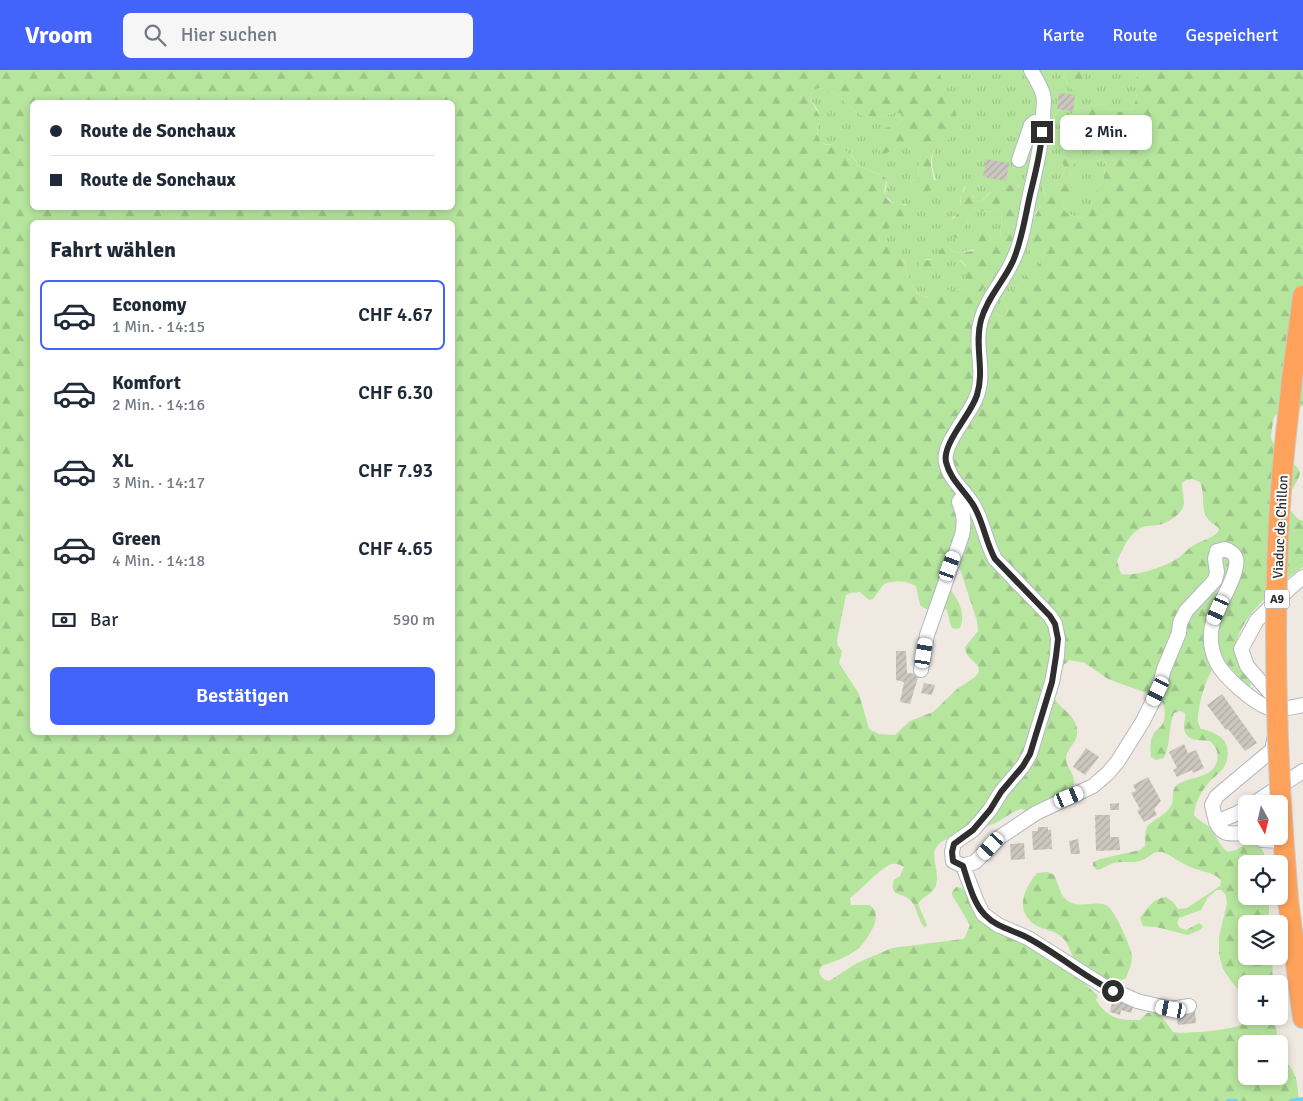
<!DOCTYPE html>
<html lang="de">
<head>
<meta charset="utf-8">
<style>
	:root { --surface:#fff; --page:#f6f6f7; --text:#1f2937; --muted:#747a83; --line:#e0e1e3; --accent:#4264fb }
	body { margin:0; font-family:Signika,sans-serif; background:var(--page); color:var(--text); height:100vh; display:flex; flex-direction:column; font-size:19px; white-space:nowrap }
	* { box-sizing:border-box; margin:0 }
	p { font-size:16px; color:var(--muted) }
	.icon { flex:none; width:28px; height:28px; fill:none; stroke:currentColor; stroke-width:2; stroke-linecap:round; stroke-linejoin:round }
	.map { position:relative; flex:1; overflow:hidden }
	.panel { position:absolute; left:30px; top:150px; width:425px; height:515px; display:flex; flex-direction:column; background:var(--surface); border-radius:8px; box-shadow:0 2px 8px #0003 }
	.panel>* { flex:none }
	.top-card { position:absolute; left:30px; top:30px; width:425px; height:110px; border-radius:8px; box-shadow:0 2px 8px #0003; display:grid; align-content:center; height:110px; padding:0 20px; background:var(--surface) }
	.needle { width:32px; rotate:172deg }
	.tools { position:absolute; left:1238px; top:725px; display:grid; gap:10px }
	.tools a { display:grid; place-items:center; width:50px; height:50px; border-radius:8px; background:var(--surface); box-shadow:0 2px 8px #0003; font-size:25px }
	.end { position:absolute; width:22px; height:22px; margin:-11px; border:6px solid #2e2e2e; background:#fff; box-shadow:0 0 0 2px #fff }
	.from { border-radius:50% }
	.bubble { position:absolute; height:35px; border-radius:8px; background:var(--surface); box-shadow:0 2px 8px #0003; font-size:16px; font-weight:600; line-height:35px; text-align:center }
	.car { position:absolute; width:15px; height:30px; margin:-15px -8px; border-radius:6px; box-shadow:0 0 4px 1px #0007; background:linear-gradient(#fff 24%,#345 0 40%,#fff 0 76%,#345 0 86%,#fff 0) }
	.top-card b { display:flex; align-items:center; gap:18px; height:48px; font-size:19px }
	.top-card b+b { border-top:1px solid var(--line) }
	.top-card i { width:12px; height:12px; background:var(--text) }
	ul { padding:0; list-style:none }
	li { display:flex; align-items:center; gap:15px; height:70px; margin:0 10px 8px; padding:0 10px; border:2px solid transparent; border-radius:8px }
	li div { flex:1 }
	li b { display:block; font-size:19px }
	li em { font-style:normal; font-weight:600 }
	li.current { border-color:var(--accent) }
	li>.icon { width:45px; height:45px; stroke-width:1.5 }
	h2 { padding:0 20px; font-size:22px; line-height:60px }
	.pay { display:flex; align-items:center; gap:12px; height:55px; padding:0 20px; font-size:19px }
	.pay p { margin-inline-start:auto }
	.primary-button { display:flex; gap:10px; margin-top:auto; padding:10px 20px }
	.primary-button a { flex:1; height:58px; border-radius:8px; background:var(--accent); color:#fff; font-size:20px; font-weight:600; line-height:58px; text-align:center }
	header { display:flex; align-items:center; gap:30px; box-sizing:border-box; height:70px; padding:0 25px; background:var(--accent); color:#fff }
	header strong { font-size:24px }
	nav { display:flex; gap:28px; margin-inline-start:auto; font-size:18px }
	.search { width:350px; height:45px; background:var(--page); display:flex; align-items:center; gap:12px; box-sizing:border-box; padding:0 18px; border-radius:8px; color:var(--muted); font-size:19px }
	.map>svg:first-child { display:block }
	.grass { fill:url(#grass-tufts) }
	.forest { fill:url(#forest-firs); fill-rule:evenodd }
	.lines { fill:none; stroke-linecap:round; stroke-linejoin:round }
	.stream { stroke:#75cff0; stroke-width:4 }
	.building { fill:url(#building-hatch) }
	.minor-casing { stroke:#b4b7c1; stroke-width:16 }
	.highway-casing { stroke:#c9c9c9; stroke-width:22 }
	.minor { stroke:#fff; stroke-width:14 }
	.highway { stroke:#ffa35c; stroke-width:20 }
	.highway-bridge-casing { stroke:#c9c9c9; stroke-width:22; stroke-linecap:butt }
	.highway-bridge { stroke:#ffa35c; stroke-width:20 }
	.route { stroke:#2e2e2e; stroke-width:6 }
	.labels { text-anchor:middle; stroke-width:4; stroke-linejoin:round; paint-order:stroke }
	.shield { fill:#fff; stroke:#6d6d6d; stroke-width:1 }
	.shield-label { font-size:12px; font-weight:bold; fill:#2e2e2e }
	.street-label { font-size:14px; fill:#2e2e2e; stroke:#fff }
</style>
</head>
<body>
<header>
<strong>Vroom</strong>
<div class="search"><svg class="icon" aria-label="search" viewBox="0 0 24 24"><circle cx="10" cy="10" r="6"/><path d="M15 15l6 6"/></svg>Hier suchen</div>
<nav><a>Karte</a><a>Route</a><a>Gespeichert</a></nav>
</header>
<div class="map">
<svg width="1303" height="1031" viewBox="0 0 1303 1031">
	<defs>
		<pattern id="grass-tufts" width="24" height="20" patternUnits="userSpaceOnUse" patternTransform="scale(1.25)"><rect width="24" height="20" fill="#b6e59e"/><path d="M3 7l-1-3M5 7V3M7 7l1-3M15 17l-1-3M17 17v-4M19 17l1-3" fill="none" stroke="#9dc588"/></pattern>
		<pattern id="forest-firs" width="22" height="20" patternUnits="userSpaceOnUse" patternTransform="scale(1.25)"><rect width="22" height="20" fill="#b6e59e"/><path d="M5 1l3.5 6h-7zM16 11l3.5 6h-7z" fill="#9dc588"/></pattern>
		<pattern id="building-hatch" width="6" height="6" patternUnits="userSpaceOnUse" patternTransform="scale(1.25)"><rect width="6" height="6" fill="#cbc7bf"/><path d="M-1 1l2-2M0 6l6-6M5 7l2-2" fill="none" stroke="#afaba4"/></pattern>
	</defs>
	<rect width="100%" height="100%" fill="#efe9e1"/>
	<path class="grass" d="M 937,0 L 1064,0 L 1067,14 L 1084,8 L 1080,0 L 1136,0 C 1137,16 1140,29 1129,42 C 1119,43 1111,40 1103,34 L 1078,38 L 1074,43 L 1070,45 L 1069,55 L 1076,60 L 1083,61 L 1099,71 L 1105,94 L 1104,109 L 1096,119 L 1092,135 L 1085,147 C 1075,149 1059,142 1063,130 L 1069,127 L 1075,111 L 1071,108 L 1071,97 L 1062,92 L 1065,99 C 1061,110 1057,113 1045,115 L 1043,120 L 1046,126 C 1044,133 1039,137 1035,144 C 1030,153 1031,163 1031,173 L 1045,177 L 1042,191 L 1036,198 L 1027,203 L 1020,216 L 1005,224 L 1003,229 L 1008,241 L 1004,246 L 997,245 L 990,239 L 982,227 L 982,220 L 1004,193 L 1006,183 L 1014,167 L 1017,150 L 1024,135 L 1019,116 L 1006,115 L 989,123 L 981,132 L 976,131 L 972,123 L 965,116 L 960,128 L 961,139 L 952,148 L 966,155 L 969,145 L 972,141 L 976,140 L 987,142 L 999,140 L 1001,142 C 1003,151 1000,161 1000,171 L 996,173 L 992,171 L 988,163 L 976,170 L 975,179 L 956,183 L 947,177 L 936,190 L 925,189 L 937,198 L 953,187 C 970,194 968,203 966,219 C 959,223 954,220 946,221 C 933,221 933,232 916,223 L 906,202 L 905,192 L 880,172 L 879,167 L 907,134 C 897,136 891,133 885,125 L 887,112 L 880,105 L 860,96 L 852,86 L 834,74 C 808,77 821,57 819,46 C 819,40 813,33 810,28 L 813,21 L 818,18 C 843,20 845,41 866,46 C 870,47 877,47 882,47 C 890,45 893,41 901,44 L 903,49 L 896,56 L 893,81 C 904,70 908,72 922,76 L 922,84 L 919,92 L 918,108 L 910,112 L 936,110 C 927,83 933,79 955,63 L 955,41 Z"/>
	<path class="forest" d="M 0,0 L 937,0 C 944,14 964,48 955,63 C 949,72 936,74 932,85 C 928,95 936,107 934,119 L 923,123 L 911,123 L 907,117 L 910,112 L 918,108 L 919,92 L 922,84 L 921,76 C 899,69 902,77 883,85 C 874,77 879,66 885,58 L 896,56 L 903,49 L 901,44 C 893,41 890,45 882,47 C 877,47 870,47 866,46 C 845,41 843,20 818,18 L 813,21 L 810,28 L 820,47 L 817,64 L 820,71 L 826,75 L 834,74 L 843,77 L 860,96 L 886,108 C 887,114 883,120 885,125 C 889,137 905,133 914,138 L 915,146 L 885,160 L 879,167 L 880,172 L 898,185 L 905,193 L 906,202 L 916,223 C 933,232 933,221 946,220 C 954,220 959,223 966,219 L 966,196 L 962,191 L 953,188 L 937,198 L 923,200 L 918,195 L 919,190 L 936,190 L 942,177 L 947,177 L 956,183 L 972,181 L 975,179 L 974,163 L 977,158 L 980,156 L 988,163 L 992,171 L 996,173 L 1000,171 C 1000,161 1003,151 1001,142 L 999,140 L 987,142 L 976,140 L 972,141 L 969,145 L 962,166 L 956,168 C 939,157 953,151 959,141 C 962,136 960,130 961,124 L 964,121 L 967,112 L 971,112 L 973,127 L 977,131 L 981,132 C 985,129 986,126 990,123 C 1000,115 1013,111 1024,120 L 1024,135 L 1017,150 L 1014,167 L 1006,183 L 1004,193 L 982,220 L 982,227 L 990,239 L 997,245 L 1004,246 L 1008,241 L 1003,229 L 1005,224 L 1020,216 L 1027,203 L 1035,198 L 1042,191 L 1045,178 L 1042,176 L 1035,176 L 1031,173 L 1031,153 L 1046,126 L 1043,118 L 1045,115 C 1057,113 1061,110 1065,99 L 1062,92 L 1063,84 L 1068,79 L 1072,80 L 1076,93 C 1071,97 1070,101 1071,108 L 1075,111 L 1078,119 L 1076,124 L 1063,130 C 1059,143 1075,149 1085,147 L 1092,135 L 1096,119 L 1104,108 L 1105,94 L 1099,71 L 1083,61 L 1076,60 L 1069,55 L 1070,44 L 1074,43 L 1078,38 L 1103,34 C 1111,40 1119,43 1129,42 C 1140,29 1137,16 1136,0 L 1303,0 L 1303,336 L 1281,340 L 1274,347 L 1272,358 L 1271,368 L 1276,379 L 1297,397 L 1300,402 L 1299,407 L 1290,424 L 1290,440 L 1298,449 L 1303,451 L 1303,497 C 1284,508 1232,554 1237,578 C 1239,588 1255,607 1250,617 L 1247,617 C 1242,613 1227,592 1224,592 C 1209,589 1196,641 1198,652 C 1199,655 1200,657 1201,659 C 1224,663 1235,677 1223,699 C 1220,703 1215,706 1211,710 C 1202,720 1195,731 1194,745 C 1199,751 1205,753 1210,758 C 1217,766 1219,776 1228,782 C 1229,781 1235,780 1236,780 C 1244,776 1252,765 1261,778 C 1265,784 1265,787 1265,794 L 1246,794 L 1246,826 L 1269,826 L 1269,854 L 1246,854 L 1246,886 L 1272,886 L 1273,914 L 1246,914 L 1246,922 L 1238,919 L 1231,911 L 1223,899 L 1219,884 L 1219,867 L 1227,833 L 1226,825 L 1221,820 L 1217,820 L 1208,827 L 1201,840 L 1179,848 L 1177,853 L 1180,858 L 1186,860 L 1199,853 L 1202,855 L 1203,857 L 1200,860 L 1188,865 L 1156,857 L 1143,856 L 1140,848 C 1148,838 1153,828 1166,827 L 1173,832 L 1178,839 L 1187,838 L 1220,816 L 1221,810 C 1213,802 1203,802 1193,798 C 1183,795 1170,784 1162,782 C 1154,781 1151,786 1145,789 C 1133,795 1126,790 1114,793 C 1108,794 1104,799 1097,800 L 1093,796 L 1093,792 L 1100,789 L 1140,780 L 1145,776 C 1146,770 1144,763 1147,757 C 1152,749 1167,746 1172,734 C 1174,728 1171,721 1176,716 C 1186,706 1213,710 1217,691 C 1219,682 1216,677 1210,671 C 1199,670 1184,672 1184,656 C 1184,651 1186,648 1185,643 L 1180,641 L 1174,643 C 1168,657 1171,674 1164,688 L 1156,690 L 1151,687 C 1150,679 1150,670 1154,663 C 1156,660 1160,658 1162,655 C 1167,646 1165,636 1160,628 L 1108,609 L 1085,593 L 1070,590 L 1049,606 L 1047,618 C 1050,622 1052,627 1056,631 C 1065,642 1079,648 1077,665 C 1076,673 1066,680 1066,689 C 1066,697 1074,703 1074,711 C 1075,726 1042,736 1030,742 L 1021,739 L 1018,740 C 1008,744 1000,752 990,755 C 977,760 936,764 934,784 C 934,794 939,804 936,815 C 933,825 922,826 918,834 L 927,855 L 925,858 C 917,850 918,836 909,829 C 901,822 889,827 894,810 L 900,806 L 904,797 C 901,795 896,793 892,794 C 881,797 861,820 850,828 L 851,835 L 870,835 L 875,840 C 877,849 875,855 870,863 C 859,884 843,888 822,896 L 819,900 C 820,907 822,909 829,911 L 857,893 L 892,878 L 963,869 L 965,867 L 970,855 L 952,825 L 952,822 L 956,817 L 962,818 L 974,836 L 1079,908 L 1098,926 L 1096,930 C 1108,949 1119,950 1140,950 L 1147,943 L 1155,942 L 1162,947 L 1173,962 L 1181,963 C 1200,962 1243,961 1255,946 L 1275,946 L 1278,974 L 1246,974 L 1246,1006 L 1279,1006 L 1279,978 L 1281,988 C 1298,1001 1297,1012 1299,1031 L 0,1031 ZM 32,32 L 452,32 L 452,138 L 32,138 ZM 32,152 L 452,152 L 452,662 L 32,662 ZM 1192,409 L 1200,412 C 1205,423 1201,436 1206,446 C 1208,451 1214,454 1219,458 L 1218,462 C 1211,469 1203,470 1194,475 C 1188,478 1184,484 1178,488 C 1167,496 1135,507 1121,504 L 1117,491 C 1122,481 1128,465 1139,459 C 1144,455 1152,456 1158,455 C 1168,453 1183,444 1184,433 C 1184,427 1182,420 1182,413 L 1186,410 ZM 957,495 L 960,499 L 977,551 L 978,561 L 965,577 C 966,587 972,589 978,596 L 979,602 L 975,607 L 957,619 L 933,642 L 910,651 L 895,665 L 879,664 L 869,659 L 859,624 L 839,593 L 842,581 L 838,576 L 837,570 L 846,525 L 851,523 L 860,522 L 869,530 L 873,529 L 884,514 C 896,510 904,510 916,516 L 920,535 C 932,545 936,535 947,540 L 950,553 L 952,558 L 956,559 L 960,558 C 967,541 956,527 947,515 Z
		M 1064,0 L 1080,0 L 1084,8 L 1086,18 L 1079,23 C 1066,18 1067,13 1064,0 Z
		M 1048,802 L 1054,805 C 1059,814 1059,825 1068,831 C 1079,839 1094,830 1106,835 C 1114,838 1131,877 1132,886 C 1132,893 1129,901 1126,908 C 1121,910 1117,913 1111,912 C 1102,910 1080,899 1075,891 C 1070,882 1068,870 1059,865 C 1053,860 1044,860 1037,856 C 1014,842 1023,820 1037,803 Z"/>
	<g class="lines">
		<path class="stream" d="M 1228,1031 L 1236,1031
			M 1291,1031 L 1303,1029"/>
	</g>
	<path class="building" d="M 1059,23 L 1075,25 L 1073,41 L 1057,39 Z
		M 986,89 L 1009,93 L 1006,111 L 983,107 Z
		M 896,581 L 906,581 L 907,603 L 919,604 L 910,634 L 900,632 L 904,612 L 896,610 Z
		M 924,613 L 935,615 L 932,625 L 921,623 Z
		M 1222,624 L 1257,673 L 1245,681 L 1228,659 L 1226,660 L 1207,635 Z
		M 1184,674 L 1188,683 L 1196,680 L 1204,698 L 1193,703 L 1192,700 L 1177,707 L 1173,700 L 1177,698 L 1169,682 Z
		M 1086,678 L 1099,687 L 1085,705 L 1073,697 Z
		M 1148,707 L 1161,731 L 1154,739 L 1157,745 L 1144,752 L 1137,741 L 1140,739 L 1131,723 L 1136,721 L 1133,715 Z
		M 1119,733 L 1119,740 L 1110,740 L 1110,734 Z
		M 1095,745 L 1110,745 L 1110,767 L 1119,767 L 1120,780 L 1096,781 Z
		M 1038,757 L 1048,757 L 1048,760 L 1051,760 L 1052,779 L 1033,780 L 1032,761 L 1038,761 Z
		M 1078,769 L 1080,784 L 1071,784 L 1069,771 Z
		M 1024,773 L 1025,789 L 1011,790 L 1010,774 Z
		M 1113,927 L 1134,934 L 1131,943 L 1121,940 L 1120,945 L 1110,942 Z
		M 1195,941 L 1196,953 L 1178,955 L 1176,943 Z"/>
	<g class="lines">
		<defs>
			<path id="minor" d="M 1031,0 C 1035,8 1040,15 1043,24 C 1045,31 1043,39 1043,46 C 1042,73 1036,98 1030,124 C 1025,147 1023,170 1013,190 C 1004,211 987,228 981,250 C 973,276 987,302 976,328 C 969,346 942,374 946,392 C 949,409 963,419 972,433 C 983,449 985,471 995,489 L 1050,546 L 1055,554 L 1058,569 L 1057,586 L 1052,612 L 1030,684 L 1023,696 L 1001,722 L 990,740 L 973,760 L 954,773 L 952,782 L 953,791 L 963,796 L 977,832 L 983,844 L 998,855 L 1028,868 L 1102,915 L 1137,931 L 1171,939 L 1189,936
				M 1019,90 L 1031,55 L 1035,52 L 1043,51
				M 921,600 L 927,565 L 962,465 C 965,453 964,444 959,432 L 965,423
				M 1278,632 L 1247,596 L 1241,579 L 1257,550 L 1291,517 L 1303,507
				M 1253,734 L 1303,701
				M 1246,738 L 1238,743 L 1216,752 L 1212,735 L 1217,726 L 1272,680 L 1275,666
				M 1216,752 C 1223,767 1231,763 1246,763
				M 1256,766 L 1262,770 L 1283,771
				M 963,796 L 975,792 L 1000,767 L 1036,743 L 1093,716 L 1108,703 L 1118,691 L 1143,651 L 1158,621 L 1164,599 L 1179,563 L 1180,553 L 1186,541 L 1215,510 L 1217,502 L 1215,489 L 1217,481 L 1225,479 C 1233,482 1238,486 1236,496 C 1233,516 1218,533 1213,552 C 1209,566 1211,581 1217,593 C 1224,607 1254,633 1269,638 C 1279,641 1293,637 1303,635"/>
			<path id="highway" d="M 1292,309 L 1303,226
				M 1282,750 L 1288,829 L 1303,948"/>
		</defs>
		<use href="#minor" class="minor-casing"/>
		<use href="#highway" class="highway-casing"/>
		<use href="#minor" class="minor"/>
		<use href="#highway" class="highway"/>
		<defs>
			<path id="highway-bridge" d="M 1282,750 C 1275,636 1273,521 1282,407 C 1284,375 1289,342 1292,309"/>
		</defs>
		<use href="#highway-bridge" class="highway-bridge-casing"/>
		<use href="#highway-bridge" class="highway-bridge"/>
	</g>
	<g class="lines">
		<path class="route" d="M 1042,62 C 1041,83 1035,104 1030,125 C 1025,147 1022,170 1013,191 C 1004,211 987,228 981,250 C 974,275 985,300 977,325 C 971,345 942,373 946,392 C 950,409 963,419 972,433 C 983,449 985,471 995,489 L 1050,546 L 1055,554 L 1058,569 L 1056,586 L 1052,612 L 1030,684 L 1023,696 L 1001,722 L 990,740 L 973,760 L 954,774 L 952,782 L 953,791 L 963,796 C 968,811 973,833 985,845 C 997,858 1014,860 1028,868 C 1058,884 1083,906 1113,921"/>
	</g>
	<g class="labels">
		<rect class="shield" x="1264.5" y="519.5" width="25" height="19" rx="4"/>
		<g class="shield-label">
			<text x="1277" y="533">A9</text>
		</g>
		<g class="street-label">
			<text transform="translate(1280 457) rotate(-87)" y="5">Viaduc de Chillon</text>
		</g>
	</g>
</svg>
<div class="tools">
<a><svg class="needle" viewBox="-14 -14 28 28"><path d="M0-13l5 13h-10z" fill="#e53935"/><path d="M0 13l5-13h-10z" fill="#747a83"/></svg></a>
<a><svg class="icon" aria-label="locate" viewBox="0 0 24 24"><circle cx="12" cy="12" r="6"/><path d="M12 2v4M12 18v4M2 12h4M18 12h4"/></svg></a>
<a><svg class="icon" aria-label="layers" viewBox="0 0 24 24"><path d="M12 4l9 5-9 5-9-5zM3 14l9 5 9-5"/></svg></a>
<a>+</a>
<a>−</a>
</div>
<i class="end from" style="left:1113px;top:921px"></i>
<i class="end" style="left:1042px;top:62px"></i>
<div class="bubble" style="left:1060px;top:45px;width:92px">2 Min.</div>
<i class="car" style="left:950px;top:496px;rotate:20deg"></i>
<i class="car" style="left:1218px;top:540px;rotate:204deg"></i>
<i class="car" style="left:924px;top:583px;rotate:9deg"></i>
<i class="car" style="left:1158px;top:621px;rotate:206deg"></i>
<i class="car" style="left:1069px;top:727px;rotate:68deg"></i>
<i class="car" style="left:991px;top:776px;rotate:222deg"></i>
<i class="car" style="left:1171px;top:939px;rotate:280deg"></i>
<div class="top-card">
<b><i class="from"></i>Route de Sonchaux</b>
<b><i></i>Route de Sonchaux</b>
</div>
<section class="panel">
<h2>Fahrt wählen</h2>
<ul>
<li class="current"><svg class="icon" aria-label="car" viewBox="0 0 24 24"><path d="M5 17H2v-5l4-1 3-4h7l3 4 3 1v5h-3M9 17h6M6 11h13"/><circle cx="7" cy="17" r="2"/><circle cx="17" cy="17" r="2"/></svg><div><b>Economy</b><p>1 Min. · 14:15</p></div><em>CHF 4.67</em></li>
<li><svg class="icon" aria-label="car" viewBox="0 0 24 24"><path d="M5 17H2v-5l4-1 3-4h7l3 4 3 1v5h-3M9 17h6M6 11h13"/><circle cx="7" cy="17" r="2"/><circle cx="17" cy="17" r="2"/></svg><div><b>Komfort</b><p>2 Min. · 14:16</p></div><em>CHF 6.30</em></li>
<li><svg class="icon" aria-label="car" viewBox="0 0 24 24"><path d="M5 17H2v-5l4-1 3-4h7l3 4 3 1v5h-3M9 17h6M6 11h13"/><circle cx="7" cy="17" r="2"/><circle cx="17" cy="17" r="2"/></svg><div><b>XL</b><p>3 Min. · 14:17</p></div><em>CHF 7.93</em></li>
<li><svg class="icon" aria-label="car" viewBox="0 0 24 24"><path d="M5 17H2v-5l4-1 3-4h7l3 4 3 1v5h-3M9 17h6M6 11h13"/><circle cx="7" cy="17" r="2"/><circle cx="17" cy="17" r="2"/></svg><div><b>Green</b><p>4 Min. · 14:18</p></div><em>CHF 4.65</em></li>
</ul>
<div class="pay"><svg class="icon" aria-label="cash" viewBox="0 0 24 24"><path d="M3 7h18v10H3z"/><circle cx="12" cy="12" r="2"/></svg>Bar<p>590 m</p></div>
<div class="primary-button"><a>Bestätigen</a></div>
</section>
</div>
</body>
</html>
